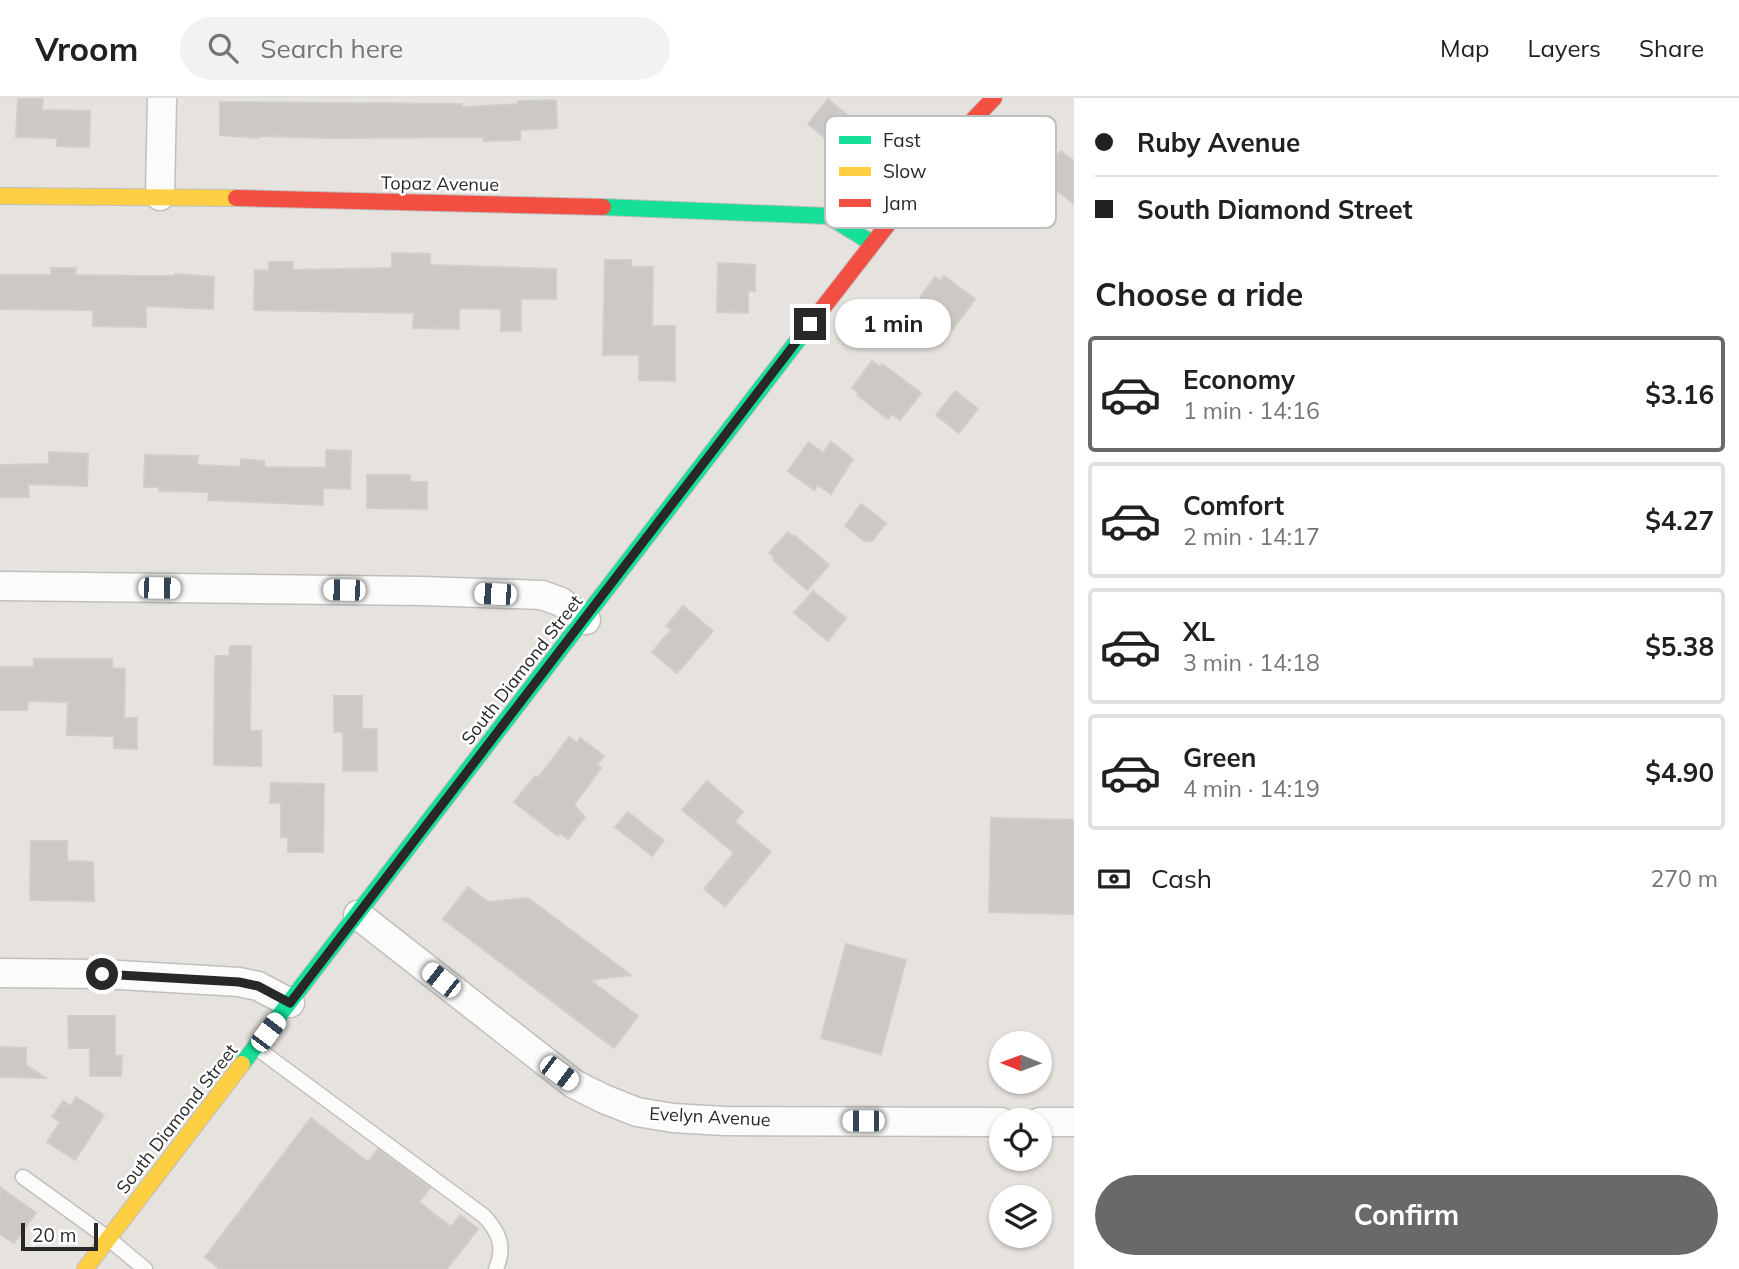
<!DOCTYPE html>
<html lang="en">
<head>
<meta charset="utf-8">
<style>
	:root { --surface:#fff; --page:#f2f2f2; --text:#202124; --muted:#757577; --line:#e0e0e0; --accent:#6a6968 }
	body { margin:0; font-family:Mulish,sans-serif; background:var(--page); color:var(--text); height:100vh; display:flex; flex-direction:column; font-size:26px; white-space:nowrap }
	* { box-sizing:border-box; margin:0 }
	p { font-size:23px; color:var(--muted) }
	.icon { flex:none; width:38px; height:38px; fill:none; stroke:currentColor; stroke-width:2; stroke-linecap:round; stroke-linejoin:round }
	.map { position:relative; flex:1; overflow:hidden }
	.sheet { display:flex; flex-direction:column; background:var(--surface); width:665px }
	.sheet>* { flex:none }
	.hud { display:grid; align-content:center; height:154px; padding:0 21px; background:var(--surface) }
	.needle { width:46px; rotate:271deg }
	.tools { position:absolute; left:989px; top:933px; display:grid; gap:14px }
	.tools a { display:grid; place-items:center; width:63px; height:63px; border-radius:50%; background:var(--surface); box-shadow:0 2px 5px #0004; font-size:35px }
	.scale { position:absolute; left:21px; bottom:18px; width:77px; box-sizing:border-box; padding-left:7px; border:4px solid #282828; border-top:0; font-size:19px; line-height:24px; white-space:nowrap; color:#282828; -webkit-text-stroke:5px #fff; paint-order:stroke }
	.end { position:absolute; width:32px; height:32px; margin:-16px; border:9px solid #282828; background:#fff; box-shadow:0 0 0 4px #fff }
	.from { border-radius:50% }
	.bubble { position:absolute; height:49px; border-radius:24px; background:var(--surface); box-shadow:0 2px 5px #0004; font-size:23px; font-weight:700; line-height:49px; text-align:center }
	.car { position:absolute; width:21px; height:42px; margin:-21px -10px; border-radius:9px; box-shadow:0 0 5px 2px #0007; background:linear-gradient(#fff 24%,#345 0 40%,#fff 0 76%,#345 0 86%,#fff 0) }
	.hud b { display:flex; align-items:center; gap:24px; height:66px; font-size:26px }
	.hud b+b { border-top:2px solid var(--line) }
	.hud i { width:18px; height:18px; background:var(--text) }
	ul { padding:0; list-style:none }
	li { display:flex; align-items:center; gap:21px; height:116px; margin:0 14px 10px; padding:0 7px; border:4px solid var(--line); border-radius:7px }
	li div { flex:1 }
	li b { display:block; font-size:26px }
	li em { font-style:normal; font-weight:700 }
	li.current { border-color:var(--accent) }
	li>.icon { width:63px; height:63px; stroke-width:1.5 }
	h2 { padding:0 21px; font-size:32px; line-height:84px }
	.pay { display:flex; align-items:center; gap:18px; height:77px; padding:0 21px; font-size:26px }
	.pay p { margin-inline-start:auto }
	.button { display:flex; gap:14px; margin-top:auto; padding:14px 21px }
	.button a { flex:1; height:80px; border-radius:42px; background:var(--accent); color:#fff; font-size:28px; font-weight:700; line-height:80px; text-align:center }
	header { display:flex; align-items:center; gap:42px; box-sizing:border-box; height:98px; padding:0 35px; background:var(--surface); border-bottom:2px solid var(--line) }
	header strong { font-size:33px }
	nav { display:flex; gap:38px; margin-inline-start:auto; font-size:24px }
	.search { width:490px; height:63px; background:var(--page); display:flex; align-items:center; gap:18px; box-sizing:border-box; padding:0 24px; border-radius:38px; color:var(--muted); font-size:26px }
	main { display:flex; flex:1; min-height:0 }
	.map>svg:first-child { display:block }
	.building { fill:#cbc8c5; stroke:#d1ceca; stroke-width:2 }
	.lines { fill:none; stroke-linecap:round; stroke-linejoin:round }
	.lane-casing { stroke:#c0bfbf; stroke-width:17 }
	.street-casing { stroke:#c0bfbf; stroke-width:31 }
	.fast-casing { stroke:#c0bfbf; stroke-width:18 }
	.slow-casing { stroke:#c0bfbf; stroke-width:18 }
	.jam-casing { stroke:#c0bfbf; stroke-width:18 }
	.lane { stroke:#fbfbfa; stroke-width:14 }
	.street { stroke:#fbfbfa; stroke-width:28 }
	.fast { stroke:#16e098; stroke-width:16 }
	.slow { stroke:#ffcf43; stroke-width:16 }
	.jam { stroke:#f24e42; stroke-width:16 }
	.route { stroke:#282828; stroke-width:9 }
	.labels { text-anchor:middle; stroke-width:5; stroke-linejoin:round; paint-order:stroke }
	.street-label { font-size:18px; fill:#282828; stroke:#fff }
	.key { fill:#fff; stroke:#bebebe; stroke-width:2 }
	.key-label { font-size:19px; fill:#282828 }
</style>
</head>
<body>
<header>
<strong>Vroom</strong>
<div class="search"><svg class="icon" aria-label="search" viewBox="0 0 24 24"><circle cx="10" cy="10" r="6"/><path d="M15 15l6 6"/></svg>Search here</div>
<nav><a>Map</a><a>Layers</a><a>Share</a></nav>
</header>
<main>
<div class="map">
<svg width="1074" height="1171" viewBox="0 0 1074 1171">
	<rect width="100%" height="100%" fill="#e6e2de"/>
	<path class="building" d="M 18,0 L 43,0 L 42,12 L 90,13 L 89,49 L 57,48 L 57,40 L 16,39 Z
		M 828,1 L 864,31 L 844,55 L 808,26 Z
		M 556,2 L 557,30 L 520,32 L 520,42 L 484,43 L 484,39 L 330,40 L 258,38 L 258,40 L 220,37 L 220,4 L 462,6 L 462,9 L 518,6 L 518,3 Z
		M 1061,53 L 1074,63 L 1074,106 L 1048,86 L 1050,83 L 1042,77 Z
		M 392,155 L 430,156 L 430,167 L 556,171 L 556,201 L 521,201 L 521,233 L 501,233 L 501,211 L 459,210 L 459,231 L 413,230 L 414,215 L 254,212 L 255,172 L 269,173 L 269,164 L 293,164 L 293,172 L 392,170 Z
		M 605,162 L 631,162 L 631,169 L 653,169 L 652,228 L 675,228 L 675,283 L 639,282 L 639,257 L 603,257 Z
		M 718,165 L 755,167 L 755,193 L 748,193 L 748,215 L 717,214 Z
		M 51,170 L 76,170 L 76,177 L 136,178 L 175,178 L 175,176 L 214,179 L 213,211 L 146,208 L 146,229 L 93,228 L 93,212 L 0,211 L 0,177 L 51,177 Z
		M 944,178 L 975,201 L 953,231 L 924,209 L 928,205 L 920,199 L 935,179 L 941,183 Z
		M 872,263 L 880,269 L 882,266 L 921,295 L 900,322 L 892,316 L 888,321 L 857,297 L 859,295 L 852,290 Z
		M 955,293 L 978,311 L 959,335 L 936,317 Z
		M 809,344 L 823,355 L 831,344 L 853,361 L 831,396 L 818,387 L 814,392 L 788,373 Z
		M 326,352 L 351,353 L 350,391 L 323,390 L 323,407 L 208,402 L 209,394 L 159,393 L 159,389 L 144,389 L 145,357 L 198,358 L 197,367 L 240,369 L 241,361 L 264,363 L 264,369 L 326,370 Z
		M 49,354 L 88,356 L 87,388 L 28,386 L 29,399 L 0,399 L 0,367 L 49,366 Z
		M 367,377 L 410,377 L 410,384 L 427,384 L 427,411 L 367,410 Z
		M 861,406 L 886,425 L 872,443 L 864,443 L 845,428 Z
		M 788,434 L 793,439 L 794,437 L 829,467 L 807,492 L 773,462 L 775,460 L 769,455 Z
		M 813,493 L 846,520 L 828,543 L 794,515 Z
		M 683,508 L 713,533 L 677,575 L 652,554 L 671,532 L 666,528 Z
		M 230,548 L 251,548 L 250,633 L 261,633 L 261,668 L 214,667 L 215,558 L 229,558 Z
		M 34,561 L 112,561 L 112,570 L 125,571 L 124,620 L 137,620 L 137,651 L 114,650 L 114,638 L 67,637 L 68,604 L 28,603 L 27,612 L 0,612 L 0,569 L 34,569 Z
		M 334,598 L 362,598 L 362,631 L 377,631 L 377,673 L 343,673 L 343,634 L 334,634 Z
		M 569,639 L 577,645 L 580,640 L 604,658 L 597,667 L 601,670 L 574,707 L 585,719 L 568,741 L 560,735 L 558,738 L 514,704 L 535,678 L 538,680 Z
		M 707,683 L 743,714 L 735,724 L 771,754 L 725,808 L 704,791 L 734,755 L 682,712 Z
		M 271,685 L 324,686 L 323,754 L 288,754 L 288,739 L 281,739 L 281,705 L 270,705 Z
		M 628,714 L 664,743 L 652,758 L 615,729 Z
		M 991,720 L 1074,722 L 1074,816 L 989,814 Z
		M 31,743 L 67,743 L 67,763 L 93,764 L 94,803 L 30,802 Z
		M 468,789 L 488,804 L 528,800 L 631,877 L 590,882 L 638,918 L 614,950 L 443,821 Z
		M 846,846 L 906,862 L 881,956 L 821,940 Z
		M 68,918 L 115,918 L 115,958 L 122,958 L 121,978 L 90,978 L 90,950 L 69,950 Z
		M 0,949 L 26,950 L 26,967 L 46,980 L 0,979 Z
		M 76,999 L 104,1017 L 75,1062 L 47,1044 L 60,1024 L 52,1019 L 63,1003 L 71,1008 Z
		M 311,1020 L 368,1064 L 378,1051 L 430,1090 L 419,1104 L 451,1129 L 460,1117 L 478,1131 L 447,1171 L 220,1171 L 205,1159 Z
		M 0,1089 L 36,1115 L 14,1145 L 0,1136 Z"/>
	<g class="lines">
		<defs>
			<path id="lane" d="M 258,951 L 484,1118 C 500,1135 505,1149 496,1171
				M 23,1079 L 109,1141 L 145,1171"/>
			<path id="street" d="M 160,98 L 162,0
				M 0,488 L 423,493 L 542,497 L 561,504 L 586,522
				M 358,817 L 574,986 L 604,1001 L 637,1014 L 673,1020 L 724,1023 L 1001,1024
				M 0,875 L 102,876 L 239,884 L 258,888 L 290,905
				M 1040,1024 L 1074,1024"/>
			<path id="fast" d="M 603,109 L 828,118 L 872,145
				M 242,966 L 801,238"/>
			<path id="slow" d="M 0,98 L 236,100
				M 85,1171 L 242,966"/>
			<path id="jam" d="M 236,100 L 603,109
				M 801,238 L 951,45 L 994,0"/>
		</defs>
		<use href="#lane" class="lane-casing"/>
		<use href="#street" class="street-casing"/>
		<use href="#fast" class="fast-casing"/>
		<use href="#slow" class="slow-casing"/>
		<use href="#jam" class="jam-casing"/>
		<use href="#lane" class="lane"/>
		<use href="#street" class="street"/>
		<use href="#fast" class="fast"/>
		<use href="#slow" class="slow"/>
		<use href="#jam" class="jam"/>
	</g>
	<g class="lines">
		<path class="route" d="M 102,876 L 239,884 L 258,888 L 290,905 L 810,226"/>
	</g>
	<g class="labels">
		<g class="street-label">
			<text transform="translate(440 86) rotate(1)" y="6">Topaz Avenue</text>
			<text transform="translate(522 572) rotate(-52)" y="6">South Diamond Street</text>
			<text transform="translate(710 1019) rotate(3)" y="6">Evelyn Avenue</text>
			<text transform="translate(177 1021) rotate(-52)" y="6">South Diamond Street</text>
		</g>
	</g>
	<rect x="825" y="18" width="231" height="112" rx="10" class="key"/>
	<rect x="839" y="38" width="32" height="8" fill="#16e098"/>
	<rect x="839" y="69" width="32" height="9" fill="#ffcf43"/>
	<rect x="839" y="101" width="32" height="8" fill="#f24e42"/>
	<g class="key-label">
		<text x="883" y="49">Fast</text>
		<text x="883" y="80">Slow</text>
		<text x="883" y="112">Jam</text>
	</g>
</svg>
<div class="tools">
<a><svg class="needle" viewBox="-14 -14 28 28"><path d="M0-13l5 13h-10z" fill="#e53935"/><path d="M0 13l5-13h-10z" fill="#757577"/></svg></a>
<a><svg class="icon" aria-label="locate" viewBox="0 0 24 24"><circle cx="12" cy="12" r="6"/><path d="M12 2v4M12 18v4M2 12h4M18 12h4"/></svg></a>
<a><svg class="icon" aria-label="layers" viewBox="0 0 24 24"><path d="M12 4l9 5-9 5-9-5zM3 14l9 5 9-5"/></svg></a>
</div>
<div class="scale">20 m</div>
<i class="end from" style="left:102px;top:876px"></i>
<i class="end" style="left:810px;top:226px"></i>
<div class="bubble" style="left:835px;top:201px;width:116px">1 min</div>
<i class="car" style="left:159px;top:490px;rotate:91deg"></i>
<i class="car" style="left:344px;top:492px;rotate:271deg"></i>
<i class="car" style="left:495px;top:496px;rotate:272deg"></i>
<i class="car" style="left:441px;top:882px;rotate:308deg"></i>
<i class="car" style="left:268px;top:934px;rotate:37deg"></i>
<i class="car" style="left:559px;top:975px;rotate:127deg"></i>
<i class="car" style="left:863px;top:1023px;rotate:270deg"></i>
</div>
<section class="sheet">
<div class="hud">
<b><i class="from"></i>Ruby Avenue</b>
<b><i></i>South Diamond Street</b>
</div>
<h2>Choose a ride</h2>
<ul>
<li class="current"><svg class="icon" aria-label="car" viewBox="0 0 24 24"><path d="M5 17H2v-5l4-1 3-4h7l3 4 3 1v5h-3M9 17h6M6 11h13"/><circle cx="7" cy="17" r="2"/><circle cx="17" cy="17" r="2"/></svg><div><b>Economy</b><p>1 min · 14:16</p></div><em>$3.16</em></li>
<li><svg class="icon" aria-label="car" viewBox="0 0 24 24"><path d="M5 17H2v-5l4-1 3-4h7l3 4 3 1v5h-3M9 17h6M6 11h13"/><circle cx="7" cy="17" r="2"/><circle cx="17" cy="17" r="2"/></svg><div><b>Comfort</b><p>2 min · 14:17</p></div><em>$4.27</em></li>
<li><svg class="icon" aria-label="car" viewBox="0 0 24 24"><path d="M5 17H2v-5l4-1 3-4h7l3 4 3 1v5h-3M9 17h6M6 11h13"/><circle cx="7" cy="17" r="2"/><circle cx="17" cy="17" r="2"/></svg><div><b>XL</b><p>3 min · 14:18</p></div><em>$5.38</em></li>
<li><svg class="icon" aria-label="car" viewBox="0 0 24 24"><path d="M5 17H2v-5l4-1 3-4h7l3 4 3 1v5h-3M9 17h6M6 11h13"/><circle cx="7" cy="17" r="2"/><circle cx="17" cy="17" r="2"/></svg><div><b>Green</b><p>4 min · 14:19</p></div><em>$4.90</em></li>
</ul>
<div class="pay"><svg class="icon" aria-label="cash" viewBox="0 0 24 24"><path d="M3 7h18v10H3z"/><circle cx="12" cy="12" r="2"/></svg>Cash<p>270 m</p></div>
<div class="button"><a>Confirm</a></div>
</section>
</main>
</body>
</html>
